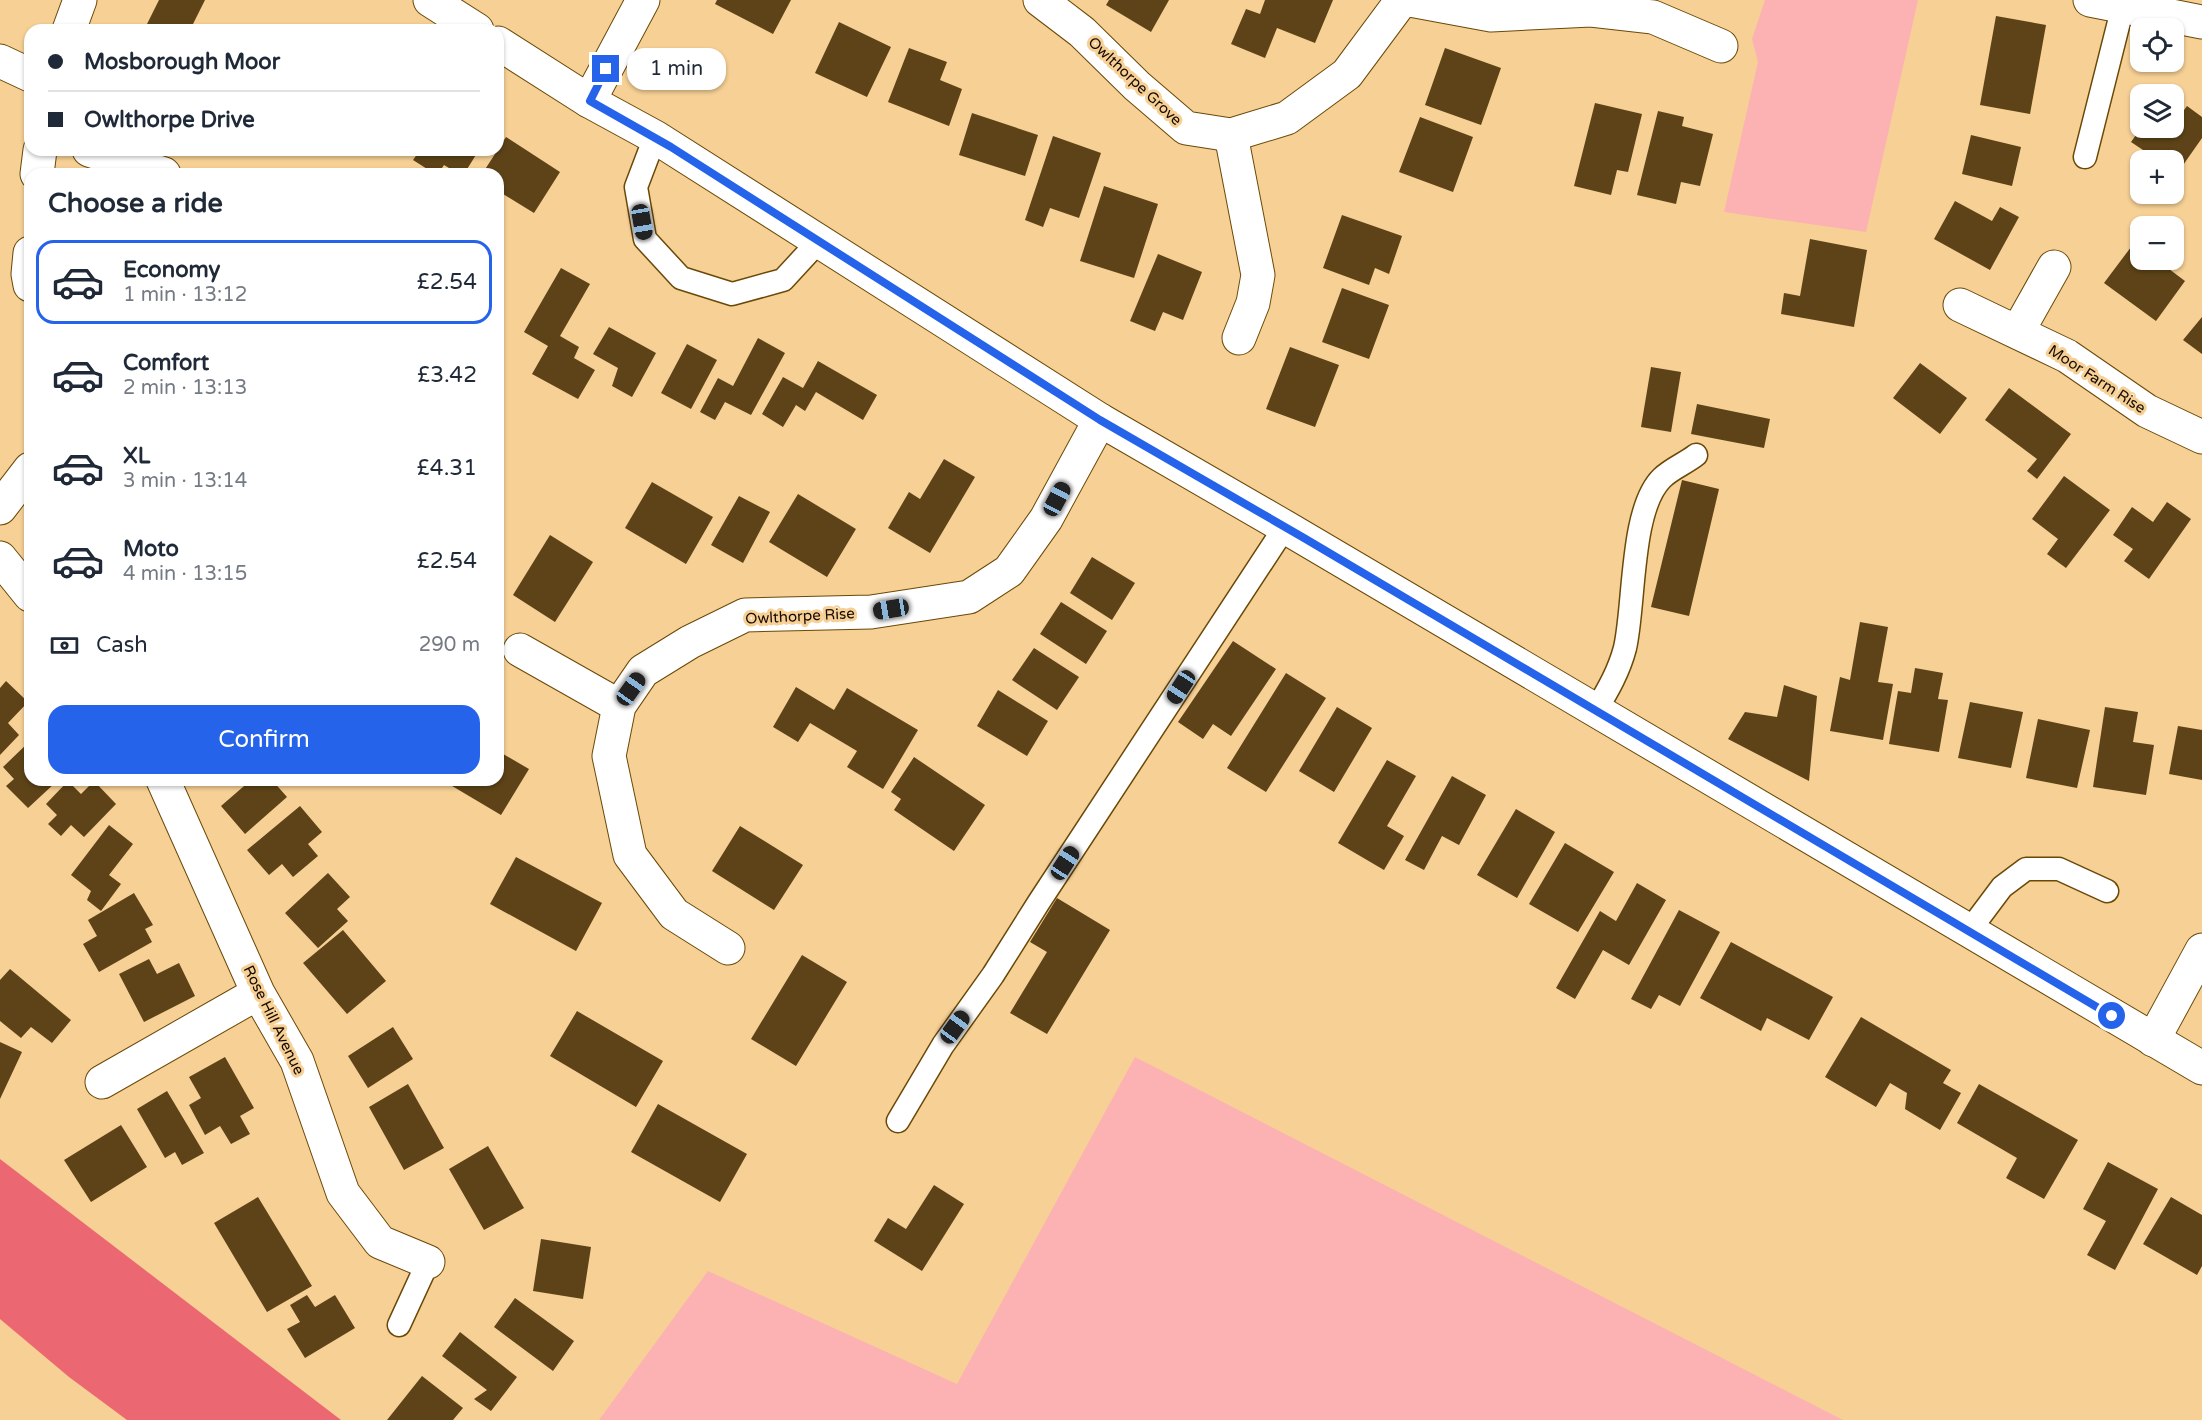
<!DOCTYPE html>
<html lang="en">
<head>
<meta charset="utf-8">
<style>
	:root { --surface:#fff; --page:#f2f2f3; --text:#1f2937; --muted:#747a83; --line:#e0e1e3; --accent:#2563eb }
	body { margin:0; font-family:"Varela Round",sans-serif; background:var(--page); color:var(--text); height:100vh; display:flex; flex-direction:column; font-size:22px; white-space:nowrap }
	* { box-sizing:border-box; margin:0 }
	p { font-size:20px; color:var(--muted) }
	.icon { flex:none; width:33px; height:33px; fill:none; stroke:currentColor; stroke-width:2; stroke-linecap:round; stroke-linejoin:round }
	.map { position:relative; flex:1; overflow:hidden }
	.drawer { position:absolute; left:24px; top:168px; width:480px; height:618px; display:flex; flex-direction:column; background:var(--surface); border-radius:18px; box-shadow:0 2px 4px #0004 }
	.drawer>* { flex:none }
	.top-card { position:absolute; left:24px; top:24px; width:480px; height:132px; border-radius:18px; box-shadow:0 2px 4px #0004; display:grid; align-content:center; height:132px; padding:0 24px; background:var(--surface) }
	.controls { position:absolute; left:2130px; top:18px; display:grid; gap:12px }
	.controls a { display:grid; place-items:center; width:54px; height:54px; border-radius:12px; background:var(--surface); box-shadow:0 2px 4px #0004; font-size:30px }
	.end { position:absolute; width:27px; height:27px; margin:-14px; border:8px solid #2563eb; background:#fff; box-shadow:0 0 0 3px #fff }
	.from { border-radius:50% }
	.bubble { position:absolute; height:42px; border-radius:18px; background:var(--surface); box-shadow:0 2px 4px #0004; font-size:20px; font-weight:600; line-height:42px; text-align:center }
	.car { position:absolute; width:18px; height:36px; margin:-18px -9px; border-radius:8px; box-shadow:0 0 4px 2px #0007; background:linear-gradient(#222 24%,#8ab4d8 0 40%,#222 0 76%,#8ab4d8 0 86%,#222 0) }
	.top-card b { display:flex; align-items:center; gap:21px; height:57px; font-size:22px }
	.top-card b+b { border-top:2px solid var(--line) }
	.top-card i { width:15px; height:15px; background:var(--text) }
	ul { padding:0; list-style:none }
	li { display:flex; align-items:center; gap:18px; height:84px; margin:0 12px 9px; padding:0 12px; border:3px solid transparent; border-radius:18px }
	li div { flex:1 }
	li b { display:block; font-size:22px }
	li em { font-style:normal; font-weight:600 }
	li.current { border-color:var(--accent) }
	li>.icon { width:54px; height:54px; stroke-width:1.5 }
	h2 { padding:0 24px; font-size:27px; line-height:72px }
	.pay { display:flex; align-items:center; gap:15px; height:66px; padding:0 24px; font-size:22px }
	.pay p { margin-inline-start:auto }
	.cta { display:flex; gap:12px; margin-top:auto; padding:12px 24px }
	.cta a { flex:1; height:69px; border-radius:18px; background:var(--accent); color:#fff; font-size:24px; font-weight:600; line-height:69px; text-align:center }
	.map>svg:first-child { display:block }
	.green { fill:#fcb2b3 }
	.forest { fill:#eb6872 }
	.building { fill:#5d4317 }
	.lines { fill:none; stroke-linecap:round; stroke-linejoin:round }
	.service-casing { stroke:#6a4907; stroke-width:25 }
	.minor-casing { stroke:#6a4907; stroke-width:35 }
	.primary-casing { stroke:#6a4907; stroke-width:35 }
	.service { stroke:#fff; stroke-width:22 }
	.minor { stroke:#fff; stroke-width:33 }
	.primary { stroke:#fff; stroke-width:33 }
	.route { stroke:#2563eb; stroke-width:8 }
	.labels { text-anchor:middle; stroke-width:6; stroke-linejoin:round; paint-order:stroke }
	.street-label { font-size:15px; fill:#160900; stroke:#f6d095 }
</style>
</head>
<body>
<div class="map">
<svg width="2202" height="1420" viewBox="0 0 2202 1420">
	<rect width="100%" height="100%" fill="#f6d095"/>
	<path class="green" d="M 1765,0 L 1918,0 L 1866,232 L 1724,212 L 1758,62 L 1752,39 Z
		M 1135,1057 L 1843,1420 L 599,1420 L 708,1271 L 957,1384 Z"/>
	<path class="forest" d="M 0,1159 L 341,1420 L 127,1420 L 69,1377 L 0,1319 Z"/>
	<path class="building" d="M 159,0 L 205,0 L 190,30 L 144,30 Z
		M 717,0 L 791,0 L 773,34 L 715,4 Z
		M 1109,0 L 1169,0 L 1151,32 L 1106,5 Z
		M 1265,0 L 1333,0 L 1315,43 L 1277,28 L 1265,58 L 1231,44 L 1246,9 L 1260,14 Z
		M 1996,16 L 2046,25 L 2030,114 L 1980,105 Z
		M 839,22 L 891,47 L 867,97 L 815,73 Z
		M 909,48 L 947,62 L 940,80 L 962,89 L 949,126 L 888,102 Z
		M 1445,48 L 1501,68 L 1481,125 L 1425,105 Z
		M 1595,103 L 1642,114 L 1628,172 L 1617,170 L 1611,195 L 1574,186 Z
		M 2187,106 L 2202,117 L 2202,138 L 2174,178 L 2174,160 L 2158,160 L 2131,142 L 2141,128 L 2174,128 L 2174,112 L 2179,117 Z
		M 1658,111 L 1684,117 L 1682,126 L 1713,134 L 1700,186 L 1681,182 L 1676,204 L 1637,195 Z
		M 972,113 L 1038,135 L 1025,176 L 959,155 Z
		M 1420,117 L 1473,137 L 1453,192 L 1399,172 Z
		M 1971,135 L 2021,147 L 2012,186 L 1962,174 Z
		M 1053,136 L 1101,153 L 1079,218 L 1050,208 L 1043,227 L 1025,220 Z
		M 506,137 L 560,172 L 534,213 L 498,191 L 498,174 L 482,174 Z
		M 420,150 L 479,150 L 464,174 L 459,174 L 444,165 L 438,174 L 435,174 L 413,160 Z
		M 1104,186 L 1158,204 L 1134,278 L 1080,261 Z
		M 1955,201 L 1992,221 L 2000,207 L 2019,217 L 1990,270 L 1934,239 Z
		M 1342,215 L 1402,236 L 1389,274 L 1375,268 L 1369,285 L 1323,268 Z
		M 1810,239 L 1867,250 L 1854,327 L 1781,314 L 1784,293 L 1800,296 Z
		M 2134,243 L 2140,248 L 2140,260 L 2157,260 L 2185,281 L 2156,321 L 2104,283 Z
		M 1158,254 L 1202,272 L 1183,320 L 1163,312 L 1155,331 L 1130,321 Z
		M 561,268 L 590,284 L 560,336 L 579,347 L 574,358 L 595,370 L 578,399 L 532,374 L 548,346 L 524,332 Z
		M 1342,288 L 1389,305 L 1369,359 L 1322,342 Z
		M 2202,317 L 2202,354 L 2183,340 Z
		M 609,327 L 656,353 L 632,397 L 612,386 L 618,368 L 593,354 Z
		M 758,338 L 785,353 L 751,415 L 725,402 L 715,420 L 700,412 L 718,378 L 733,386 Z
		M 687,344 L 717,360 L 691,409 L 661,393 Z
		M 1290,347 L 1339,365 L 1315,427 L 1266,409 Z
		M 818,361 L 877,395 L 863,420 L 816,392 L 805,411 L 796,405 L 783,427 L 762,414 L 783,377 L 803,388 Z
		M 1920,363 L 1967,398 L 1940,434 L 1893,398 Z
		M 1651,367 L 1681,372 L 1671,432 L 1641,427 Z
		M 2009,388 L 2071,434 L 2037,479 L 2027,471 L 2037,459 L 1985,420 Z
		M 1697,404 L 1770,419 L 1764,448 L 1691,434 Z
		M 944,459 L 975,477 L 930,553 L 888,528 L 909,492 L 920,499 Z
		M 2064,476 L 2110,510 L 2066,568 L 2047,554 L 2058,539 L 2032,519 Z
		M 1682,480 L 1719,489 L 1689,616 L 1651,607 Z
		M 652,482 L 713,517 L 686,564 L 625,528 Z
		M 798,494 L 856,529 L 827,577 L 769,542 Z
		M 739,496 L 770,512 L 743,563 L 711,545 Z
		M 2167,502 L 2191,519 L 2149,579 L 2124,561 L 2133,549 L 2113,535 L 2132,507 L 2153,522 Z
		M 550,535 L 593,562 L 555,622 L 513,595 Z
		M 1092,557 L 1135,583 L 1112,620 L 1070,593 Z
		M 1061,602 L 1107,631 L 1086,664 L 1040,634 Z
		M 1860,622 L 1888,627 L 1878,682 L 1893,684 L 1883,740 L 1830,731 L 1840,677 L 1850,680 Z
		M 1233,641 L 1276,669 L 1231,736 L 1213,724 L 1203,739 L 1178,722 Z
		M 1034,648 L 1079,677 L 1057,710 L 1012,680 Z
		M 1915,668 L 1943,673 L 1938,699 L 1948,700 L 1939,752 L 1889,744 L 1898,691 L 1911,693 Z
		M 1286,673 L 1326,698 L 1266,792 L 1227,768 Z
		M 6,681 L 28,702 L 8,723 L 19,735 L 0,755 L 0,688 Z
		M 1784,685 L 1817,696 L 1809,781 L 1728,739 L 1745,712 L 1777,717 Z
		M 796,687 L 834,710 L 847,688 L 918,730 L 883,789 L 847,767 L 857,751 L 810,723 L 798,742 L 773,727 Z
		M 998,690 L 1048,721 L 1027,756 L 977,726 Z
		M 1970,702 L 2023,712 L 2011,768 L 1958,758 Z
		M 1337,707 L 1372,728 L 1334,792 L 1299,771 Z
		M 2105,707 L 2138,712 L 2133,742 L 2154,745 L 2146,795 L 2093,787 Z
		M 2038,719 L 2090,730 L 2077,788 L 2026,778 Z
		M 2178,726 L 2202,730 L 2202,780 L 2169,774 Z
		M 30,741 L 30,780 L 52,780 L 55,783 L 28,808 L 6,786 L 14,779 L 3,767 Z
		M 498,751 L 529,769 L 501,815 L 442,780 L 498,780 Z
		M 914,757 L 985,805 L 954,851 L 894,810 L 901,799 L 891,792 Z
		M 1387,760 L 1416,776 L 1387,826 L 1404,836 L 1384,870 L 1338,843 Z
		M 1452,776 L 1486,795 L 1459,845 L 1442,836 L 1424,870 L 1405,860 Z
		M 251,780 L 272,780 L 287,797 L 245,834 L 221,806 Z
		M 68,781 L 81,794 L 94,781 L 116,804 L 84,837 L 71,825 L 61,836 L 48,824 L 57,815 L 46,804 Z
		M 300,806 L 322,832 L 308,844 L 318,856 L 293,877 L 282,864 L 269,875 L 247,850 Z
		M 1516,809 L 1555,832 L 1517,898 L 1477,875 Z
		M 109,825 L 133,844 L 109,875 L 121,884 L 101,911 L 87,900 L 91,891 L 71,875 Z
		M 740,826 L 803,865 L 774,910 L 712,871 Z
		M 1565,843 L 1614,872 L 1578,932 L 1529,904 Z
		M 516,857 L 602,903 L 576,951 L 490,904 Z
		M 328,873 L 350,897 L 337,909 L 348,921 L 318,948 L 285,913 Z
		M 1637,883 L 1666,900 L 1629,965 L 1603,950 L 1575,999 L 1556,988 L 1600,911 L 1616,921 Z
		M 134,893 L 153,925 L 145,929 L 152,942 L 99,972 L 83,944 L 97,936 L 88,920 Z
		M 1057,898 L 1110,930 L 1047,1034 L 1010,1013 L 1047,952 L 1030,942 Z
		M 1679,910 L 1720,932 L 1680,1006 L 1659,995 L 1651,1009 L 1631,999 Z
		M 343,930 L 386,981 L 347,1014 L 303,963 Z
		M 1731,942 L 1833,997 L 1809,1040 L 1767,1018 L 1761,1031 L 1700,998 Z
		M 802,955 L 847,982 L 796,1066 L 751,1039 Z
		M 149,959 L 157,974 L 179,963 L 195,996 L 144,1022 L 119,974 Z
		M 10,969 L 71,1020 L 52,1043 L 31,1027 L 21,1038 L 0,1021 L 0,980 Z
		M 577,1011 L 663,1061 L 636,1107 L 550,1056 Z
		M 1861,1017 L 1951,1070 L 1943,1083 L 1961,1093 L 1940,1130 L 1905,1109 L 1907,1093 L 1890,1083 L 1876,1107 L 1825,1077 Z
		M 393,1027 L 413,1059 L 368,1088 L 348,1056 Z
		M 0,1042 L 22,1052 L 0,1099 Z
		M 225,1057 L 254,1108 L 240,1116 L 250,1134 L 231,1144 L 220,1126 L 205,1135 L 189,1105 L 201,1098 L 189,1077 Z
		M 408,1084 L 444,1148 L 404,1170 L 369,1107 Z
		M 1979,1084 L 2078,1140 L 2044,1199 L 2006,1178 L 2017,1158 L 1957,1123 Z
		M 167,1091 L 204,1153 L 182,1165 L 175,1152 L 165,1158 L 137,1109 Z
		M 658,1104 L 747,1154 L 720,1202 L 631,1152 Z
		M 121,1125 L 147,1167 L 91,1202 L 64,1160 Z
		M 488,1146 L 524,1208 L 484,1230 L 449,1169 Z
		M 2108,1162 L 2158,1189 L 2115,1270 L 2087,1255 L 2106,1221 L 2083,1209 Z
		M 934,1185 L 964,1204 L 922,1271 L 874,1241 L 888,1218 L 906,1229 Z
		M 258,1197 L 312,1286 L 267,1312 L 214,1223 Z
		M 2171,1197 L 2202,1215 L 2202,1266 L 2197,1275 L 2143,1244 Z
		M 541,1239 L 591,1247 L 583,1299 L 533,1291 Z
		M 307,1295 L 315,1307 L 335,1295 L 355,1328 L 305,1358 L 287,1329 L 300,1322 L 290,1305 Z
		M 515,1298 L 574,1341 L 553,1371 L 494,1327 Z
		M 460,1332 L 517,1377 L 491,1411 L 474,1399 L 487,1390 L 442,1356 Z
		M 422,1376 L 463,1408 L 453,1420 L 387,1420 Z"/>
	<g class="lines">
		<defs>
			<path id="service" d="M 655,137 L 636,187 L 645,239 L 681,278 L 732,294 L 783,280 L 819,241
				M 2085,157 L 2123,6
				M 1596,710 C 1608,690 1619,671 1625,648 C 1635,605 1630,509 1662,478 C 1671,469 1686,463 1696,455
				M 1969,931 L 2002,887 L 2026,869 L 2059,869 L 2107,891
				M 898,1121 L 943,1045 L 993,975 L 1039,902 L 1285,527
				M 399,1325 L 428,1262"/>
			<path id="minor" d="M 1040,0 L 1082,32 L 1137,86 L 1186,128 L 1231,135 L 1287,118 L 1347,74 L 1402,0
				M 1410,0 L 1491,15 L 1591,10 L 1653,17 L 1721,46
				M 2090,0 L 2202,22
				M 69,30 L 80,0
				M 0,61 L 30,75
				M 589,101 L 643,0
				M 1231,135 L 1258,275 L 1253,303 L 1239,338
				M 89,150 L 164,174
				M 37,174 L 40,150
				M 30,253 L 28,274 L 30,285
				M 1960,305 L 2067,356 L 2147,411 L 2202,437
				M 2018,331 L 2054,267
				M 0,508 L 30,469
				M 0,558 L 30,595
				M 520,650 L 619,706
				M 163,780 L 258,993 L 297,1061 L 343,1193 L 380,1242 L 428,1262
				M 728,948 L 674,914 L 630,855 L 609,756 L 619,706 L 643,671 L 690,642 L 745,615 L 871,612 L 969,597 L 1009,571 L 1046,519 L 1100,420
				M 2153,1040 L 2202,950
				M 102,1082 L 258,993"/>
			<path id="primary" d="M 430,0 L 477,30
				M 498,43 L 589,101 L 655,137 L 1100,420 L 1285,527 L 2202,1068"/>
		</defs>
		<use href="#service" class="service-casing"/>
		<use href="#minor" class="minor-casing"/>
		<use href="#primary" class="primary-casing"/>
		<use href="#service" class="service"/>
		<use href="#minor" class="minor"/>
		<use href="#primary" class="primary"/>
	</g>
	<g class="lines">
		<path class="route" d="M 606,69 L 590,101 L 671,147 L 1100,420 L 1304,538 L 2112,1016"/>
	</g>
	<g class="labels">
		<g class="street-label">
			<text transform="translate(1135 81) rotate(43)" y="5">Owlthorpe Grove</text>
			<text transform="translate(2097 379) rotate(33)" y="5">Moor Farm Rise</text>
			<text transform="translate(800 616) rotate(-3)" y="5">Owlthorpe Rise</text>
			<text transform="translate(274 1020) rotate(64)" y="5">Rose Hill Avenue</text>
		</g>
	</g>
</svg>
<div class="controls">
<a><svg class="icon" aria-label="locate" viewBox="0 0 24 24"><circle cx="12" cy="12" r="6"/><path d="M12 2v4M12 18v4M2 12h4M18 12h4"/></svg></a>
<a><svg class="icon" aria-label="layers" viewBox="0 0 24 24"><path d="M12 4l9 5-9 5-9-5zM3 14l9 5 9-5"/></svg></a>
<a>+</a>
<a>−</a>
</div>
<i class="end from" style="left:2112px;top:1016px"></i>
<i class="end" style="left:606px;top:69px"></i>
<div class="bubble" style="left:627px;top:48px;width:99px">1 min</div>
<i class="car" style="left:642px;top:222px;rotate:170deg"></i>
<i class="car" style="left:1057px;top:499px;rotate:28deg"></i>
<i class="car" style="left:891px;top:609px;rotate:261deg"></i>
<i class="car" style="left:1181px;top:687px;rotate:213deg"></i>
<i class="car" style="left:631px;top:689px;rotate:35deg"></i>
<i class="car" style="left:1065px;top:863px;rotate:33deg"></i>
<i class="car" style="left:955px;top:1027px;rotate:36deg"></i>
<div class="top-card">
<b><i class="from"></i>Mosborough Moor</b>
<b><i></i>Owlthorpe Drive</b>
</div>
<section class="drawer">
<h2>Choose a ride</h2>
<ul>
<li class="current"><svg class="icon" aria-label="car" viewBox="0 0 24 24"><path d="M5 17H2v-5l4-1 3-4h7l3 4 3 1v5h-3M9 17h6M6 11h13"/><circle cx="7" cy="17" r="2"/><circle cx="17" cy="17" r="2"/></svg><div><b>Economy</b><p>1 min · 13:12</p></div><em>£2.54</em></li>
<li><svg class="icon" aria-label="car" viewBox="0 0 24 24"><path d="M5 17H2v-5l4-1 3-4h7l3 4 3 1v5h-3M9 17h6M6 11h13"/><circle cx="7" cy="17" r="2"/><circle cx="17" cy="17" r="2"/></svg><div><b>Comfort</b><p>2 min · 13:13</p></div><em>£3.42</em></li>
<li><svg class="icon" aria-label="car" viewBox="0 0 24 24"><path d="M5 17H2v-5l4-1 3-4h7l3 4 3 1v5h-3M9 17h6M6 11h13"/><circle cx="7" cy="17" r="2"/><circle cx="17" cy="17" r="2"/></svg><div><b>XL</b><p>3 min · 13:14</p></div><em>£4.31</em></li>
<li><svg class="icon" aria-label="car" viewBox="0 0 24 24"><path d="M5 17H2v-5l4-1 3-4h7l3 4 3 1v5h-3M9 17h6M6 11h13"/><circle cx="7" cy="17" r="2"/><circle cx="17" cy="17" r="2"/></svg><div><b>Moto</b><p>4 min · 13:15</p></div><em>£2.54</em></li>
</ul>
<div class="pay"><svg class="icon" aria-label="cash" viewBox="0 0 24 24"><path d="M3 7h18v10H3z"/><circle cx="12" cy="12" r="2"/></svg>Cash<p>290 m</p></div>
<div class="cta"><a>Confirm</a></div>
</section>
</div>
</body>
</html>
